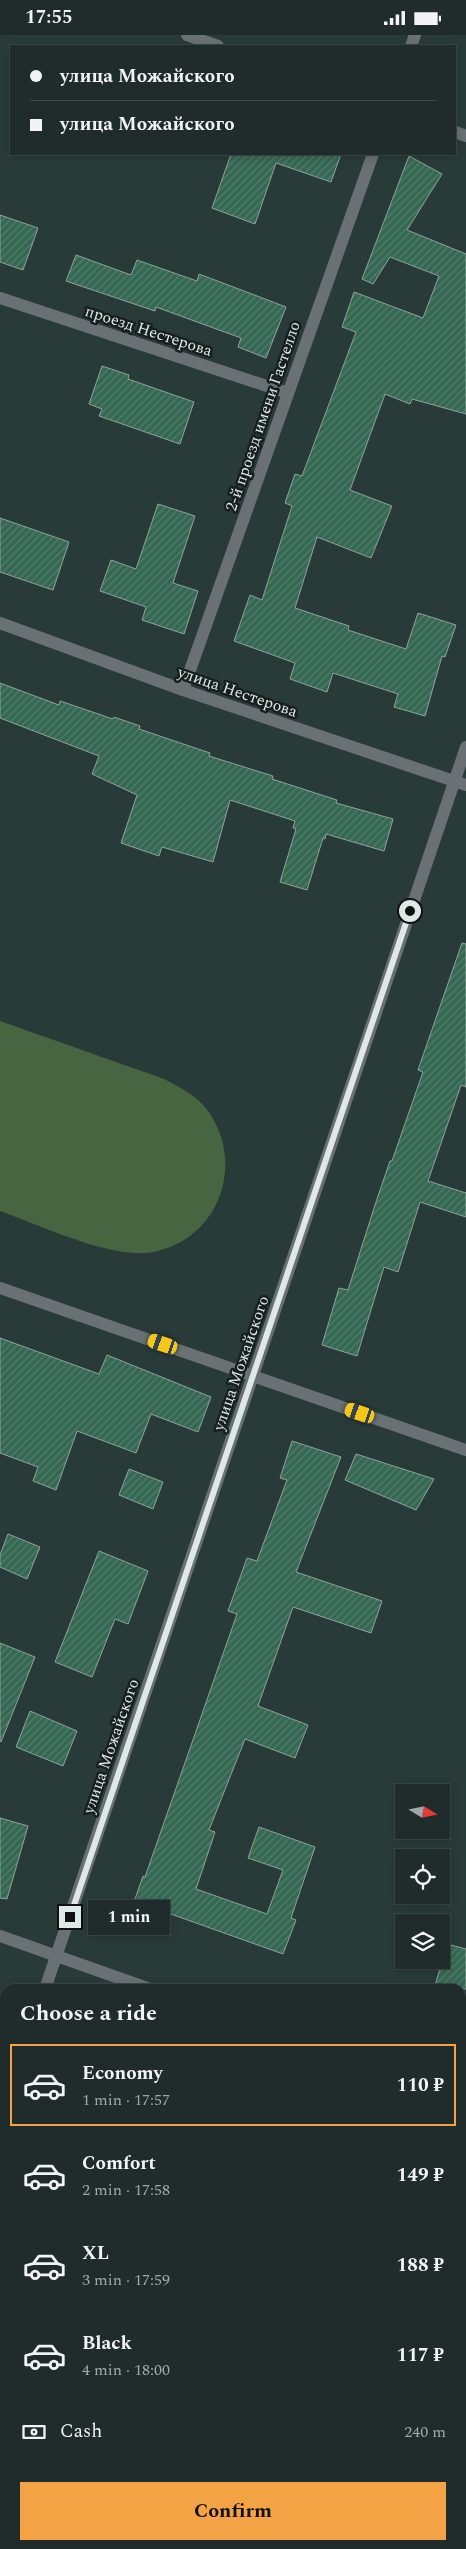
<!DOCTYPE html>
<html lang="en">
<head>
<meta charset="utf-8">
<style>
	:root { --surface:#1f2c2b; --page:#2c3837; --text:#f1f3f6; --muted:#a1a7a9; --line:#3c4847; --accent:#f4a344 }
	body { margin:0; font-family:Spectral,serif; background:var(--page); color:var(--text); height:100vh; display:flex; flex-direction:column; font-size:19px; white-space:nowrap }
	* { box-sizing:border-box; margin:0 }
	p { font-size:16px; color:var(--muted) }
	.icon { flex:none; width:28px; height:28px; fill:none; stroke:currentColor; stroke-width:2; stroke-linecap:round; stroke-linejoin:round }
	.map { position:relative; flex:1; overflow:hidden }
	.details { position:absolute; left:0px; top:1949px; width:466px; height:566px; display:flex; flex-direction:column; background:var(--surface); border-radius:15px 15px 0 0; box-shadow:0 2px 8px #0003,0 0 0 1px var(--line) }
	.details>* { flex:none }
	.hud { position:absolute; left:10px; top:10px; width:446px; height:110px; border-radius:0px; box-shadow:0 2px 8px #0003,0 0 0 1px var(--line); display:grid; align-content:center; height:110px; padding:0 20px; background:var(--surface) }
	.needle { width:32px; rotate:100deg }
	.tools { position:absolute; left:395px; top:1749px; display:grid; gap:10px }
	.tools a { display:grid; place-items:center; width:55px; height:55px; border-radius:0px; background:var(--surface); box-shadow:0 2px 8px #0003,0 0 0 1px var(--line); font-size:25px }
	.end { position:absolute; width:22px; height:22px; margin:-11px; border:6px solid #dde8e7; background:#111; box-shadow:0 0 0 2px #111 }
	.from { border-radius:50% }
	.bubble { position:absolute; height:35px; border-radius:0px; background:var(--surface); box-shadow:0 2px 8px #0003,0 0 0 1px var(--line); font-size:16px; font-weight:700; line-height:35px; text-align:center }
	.car { position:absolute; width:15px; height:30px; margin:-15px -8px; border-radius:6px; box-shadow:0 0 4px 1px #0007; background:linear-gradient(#f5c518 24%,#345 0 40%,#f5c518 0 76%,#345 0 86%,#f5c518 0) }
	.hud b { display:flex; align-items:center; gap:18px; height:48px; font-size:19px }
	.hud b+b { border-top:1px solid var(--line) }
	.hud i { width:12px; height:12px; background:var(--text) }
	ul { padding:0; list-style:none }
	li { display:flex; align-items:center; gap:15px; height:82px; margin:0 10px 8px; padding:0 10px; border:2px solid transparent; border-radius:0px }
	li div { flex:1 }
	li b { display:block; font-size:19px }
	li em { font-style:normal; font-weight:700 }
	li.on { border-color:var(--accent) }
	li>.icon { width:45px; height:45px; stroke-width:1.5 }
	h2 { padding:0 20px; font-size:22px; line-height:60px }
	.pay { display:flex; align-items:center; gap:12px; height:55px; padding:0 20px; font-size:19px }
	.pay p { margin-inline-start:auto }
	.primary-button { display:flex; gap:10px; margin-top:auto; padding:10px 20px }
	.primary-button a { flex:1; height:58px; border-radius:0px; background:var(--accent); color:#111; font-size:20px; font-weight:700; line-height:58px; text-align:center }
	.status { display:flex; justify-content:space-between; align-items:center; height:35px; padding:0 25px; background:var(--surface); direction:ltr }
	.status svg { height:14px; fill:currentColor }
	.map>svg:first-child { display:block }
	.pitch { fill:#486542 }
	.building { fill:url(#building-hatch); stroke:#91a29a }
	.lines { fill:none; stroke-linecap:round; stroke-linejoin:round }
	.minor { stroke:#697174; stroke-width:12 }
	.tertiary { stroke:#697174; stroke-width:12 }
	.route { stroke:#dde8e7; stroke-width:6 }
	.labels { text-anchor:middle; stroke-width:5; stroke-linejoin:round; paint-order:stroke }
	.street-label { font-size:16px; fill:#dde8e7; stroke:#18201f }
</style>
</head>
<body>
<div class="status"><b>17:55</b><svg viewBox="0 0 49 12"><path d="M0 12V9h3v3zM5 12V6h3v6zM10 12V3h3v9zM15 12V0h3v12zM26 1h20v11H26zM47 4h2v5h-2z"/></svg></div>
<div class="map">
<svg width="466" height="2514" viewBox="0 0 466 2514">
	<defs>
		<pattern id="building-hatch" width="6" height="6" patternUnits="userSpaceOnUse" patternTransform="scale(1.25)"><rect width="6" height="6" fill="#356853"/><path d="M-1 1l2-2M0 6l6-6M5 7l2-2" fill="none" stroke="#527e6c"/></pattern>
	</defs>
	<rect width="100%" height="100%" fill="#293b39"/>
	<path class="pitch" d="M 0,986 L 164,1044 C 179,1052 194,1059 205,1072 C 247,1125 221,1204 153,1217 C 112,1225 40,1190 0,1176 Z"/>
	<path class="building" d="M 231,119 L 341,119 L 331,147 L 276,128 L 255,189 L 212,173 Z
		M 409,121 L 442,139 L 407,195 L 466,219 L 466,379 L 412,364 L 410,369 L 385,359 L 350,455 L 392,471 L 371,523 L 317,502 L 295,573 L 349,591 L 348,595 L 406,614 L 418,578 L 456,590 L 445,622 L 442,621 L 425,681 L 394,672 L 398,659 L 333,638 L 327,657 L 290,644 L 295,628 L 234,606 L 250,560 L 262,565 L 292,471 L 285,468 L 295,439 L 302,441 L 356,297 L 342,292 L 354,257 L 423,283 L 439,241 L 390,222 L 373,249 L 362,244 Z
		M 0,180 L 38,193 L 23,235 L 0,227 Z
		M 76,220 L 131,240 L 137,225 L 197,246 L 199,239 L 286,272 L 266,323 L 238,312 L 241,303 L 156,272 L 155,276 L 66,246 Z
		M 102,331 L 129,340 L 128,344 L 194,367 L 180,409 L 99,381 L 102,374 L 89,369 Z
		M 158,469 L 195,481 L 173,548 L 198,556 L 184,599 L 142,585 L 146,572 L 100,556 L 111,525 L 136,534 Z
		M 0,483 L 69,507 L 53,555 L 0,537 Z
		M 0,648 L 59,670 L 60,666 L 113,684 L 114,682 L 140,691 L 139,694 L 210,718 L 209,721 L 273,741 L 272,744 L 337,765 L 336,768 L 393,784 L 384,816 L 326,799 L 325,804 L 323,803 L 307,855 L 280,847 L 296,794 L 293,793 L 295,786 L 230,765 L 213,827 L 162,812 L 159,821 L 121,808 L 137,760 L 92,739 L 99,721 L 0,683 Z
		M 462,908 L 466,909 L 466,1052 L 461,1050 L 428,1146 L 466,1158 L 466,1182 L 420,1167 L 398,1237 L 384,1232 L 357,1321 L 322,1310 L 339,1253 L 348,1255 L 375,1170 L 390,1126 L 392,1126 L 423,1037 L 418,1035 Z
		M 0,1303 L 99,1339 L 107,1320 L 211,1362 L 198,1397 L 151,1379 L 136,1418 L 77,1396 L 56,1455 L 33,1446 L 38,1432 L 0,1418 Z
		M 292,1406 L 341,1422 L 296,1537 L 382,1566 L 371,1598 L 293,1572 L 258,1671 L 308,1690 L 295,1723 L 245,1704 L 209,1795 L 215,1797 L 196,1854 L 267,1879 L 283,1835 L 248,1823 L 259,1792 L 315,1812 L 291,1883 L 296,1885 L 283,1919 L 168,1878 L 161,1896 L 128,1884 L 143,1841 L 145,1842 L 237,1579 L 228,1576 L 247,1523 L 257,1526 L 287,1445 L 280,1443 Z
		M 356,1419 L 434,1444 L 416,1475 L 345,1445 Z
		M 129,1434 L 163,1447 L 153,1474 L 119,1460 Z
		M 8,1499 L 40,1512 L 27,1544 L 0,1532 L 0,1520 Z
		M 99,1516 L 148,1536 L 128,1589 L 115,1584 L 92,1642 L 55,1627 Z
		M 0,1608 L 35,1622 L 1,1707 L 0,1706 Z
		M 30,1676 L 77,1696 L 63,1731 L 16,1712 Z
		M 0,1783 L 28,1791 L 7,1864 L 0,1863 Z
		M 447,1909 L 466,1914 L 466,1954 L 434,1954 Z"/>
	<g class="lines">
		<path class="minor" d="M 187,0 L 218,11
			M 411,11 L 415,0
			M 455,97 L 466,101
			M 0,263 L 288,358
			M 0,588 L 183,655 L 466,750
			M 183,655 L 373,119
			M 0,1901 L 150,1954
			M 45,1954 L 466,712
			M 461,2066 L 466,2068
			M 0,2082 L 5,2068
			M 461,2395 L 466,2397"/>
		<path class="tertiary" d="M 0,1253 L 466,1415"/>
	</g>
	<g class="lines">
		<path class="route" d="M 70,1882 L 410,876"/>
	</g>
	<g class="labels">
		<g class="street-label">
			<text transform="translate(149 295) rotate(18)" y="6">проезд Нестерова</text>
			<text transform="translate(262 381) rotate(-71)" y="6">2-й проезд имени Гастелло</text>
			<text transform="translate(238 656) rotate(19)" y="6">улица Нестерова</text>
			<text transform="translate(240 1328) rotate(-71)" y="6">улица Можайского</text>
			<text transform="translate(110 1711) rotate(-71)" y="6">улица Можайского</text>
		</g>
	</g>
</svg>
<div class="tools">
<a><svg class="needle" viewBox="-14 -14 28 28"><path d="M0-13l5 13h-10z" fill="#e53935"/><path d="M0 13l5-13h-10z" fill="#a1a7a9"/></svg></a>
<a><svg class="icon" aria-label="locate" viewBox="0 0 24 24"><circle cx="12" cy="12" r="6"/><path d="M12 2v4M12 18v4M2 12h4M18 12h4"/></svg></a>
<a><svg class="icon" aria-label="layers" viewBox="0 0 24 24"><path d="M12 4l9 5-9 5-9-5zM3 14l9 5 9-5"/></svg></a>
</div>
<i class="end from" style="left:410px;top:876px"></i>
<i class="end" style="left:70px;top:1882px"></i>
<div class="bubble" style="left:88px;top:1865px;width:82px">1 min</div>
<i class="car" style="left:163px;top:1309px;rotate:289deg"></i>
<i class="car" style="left:360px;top:1378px;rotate:289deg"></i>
<div class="hud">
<b><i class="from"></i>улица Можайского</b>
<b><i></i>улица Можайского</b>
</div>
<section class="details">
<h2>Choose a ride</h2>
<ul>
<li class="on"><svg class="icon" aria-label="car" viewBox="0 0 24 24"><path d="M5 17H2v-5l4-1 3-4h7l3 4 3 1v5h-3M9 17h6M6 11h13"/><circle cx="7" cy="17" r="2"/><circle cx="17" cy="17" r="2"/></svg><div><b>Economy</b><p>1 min · 17:57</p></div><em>110 ₽</em></li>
<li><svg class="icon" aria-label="car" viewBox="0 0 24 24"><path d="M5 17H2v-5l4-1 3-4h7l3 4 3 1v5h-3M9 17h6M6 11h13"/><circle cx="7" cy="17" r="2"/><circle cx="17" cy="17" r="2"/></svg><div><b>Comfort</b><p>2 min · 17:58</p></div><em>149 ₽</em></li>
<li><svg class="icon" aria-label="car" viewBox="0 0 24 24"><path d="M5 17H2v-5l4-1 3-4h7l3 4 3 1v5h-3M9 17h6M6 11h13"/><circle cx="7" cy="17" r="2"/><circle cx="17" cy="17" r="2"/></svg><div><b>XL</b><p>3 min · 17:59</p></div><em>188 ₽</em></li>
<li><svg class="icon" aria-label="car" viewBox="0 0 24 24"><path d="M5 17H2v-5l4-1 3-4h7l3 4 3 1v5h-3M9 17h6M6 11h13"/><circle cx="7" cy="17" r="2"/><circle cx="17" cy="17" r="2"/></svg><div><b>Black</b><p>4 min · 18:00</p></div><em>117 ₽</em></li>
</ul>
<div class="pay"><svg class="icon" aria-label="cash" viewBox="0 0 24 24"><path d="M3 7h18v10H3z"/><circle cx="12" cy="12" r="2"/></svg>Cash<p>240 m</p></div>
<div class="primary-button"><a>Confirm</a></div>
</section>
</div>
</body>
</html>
